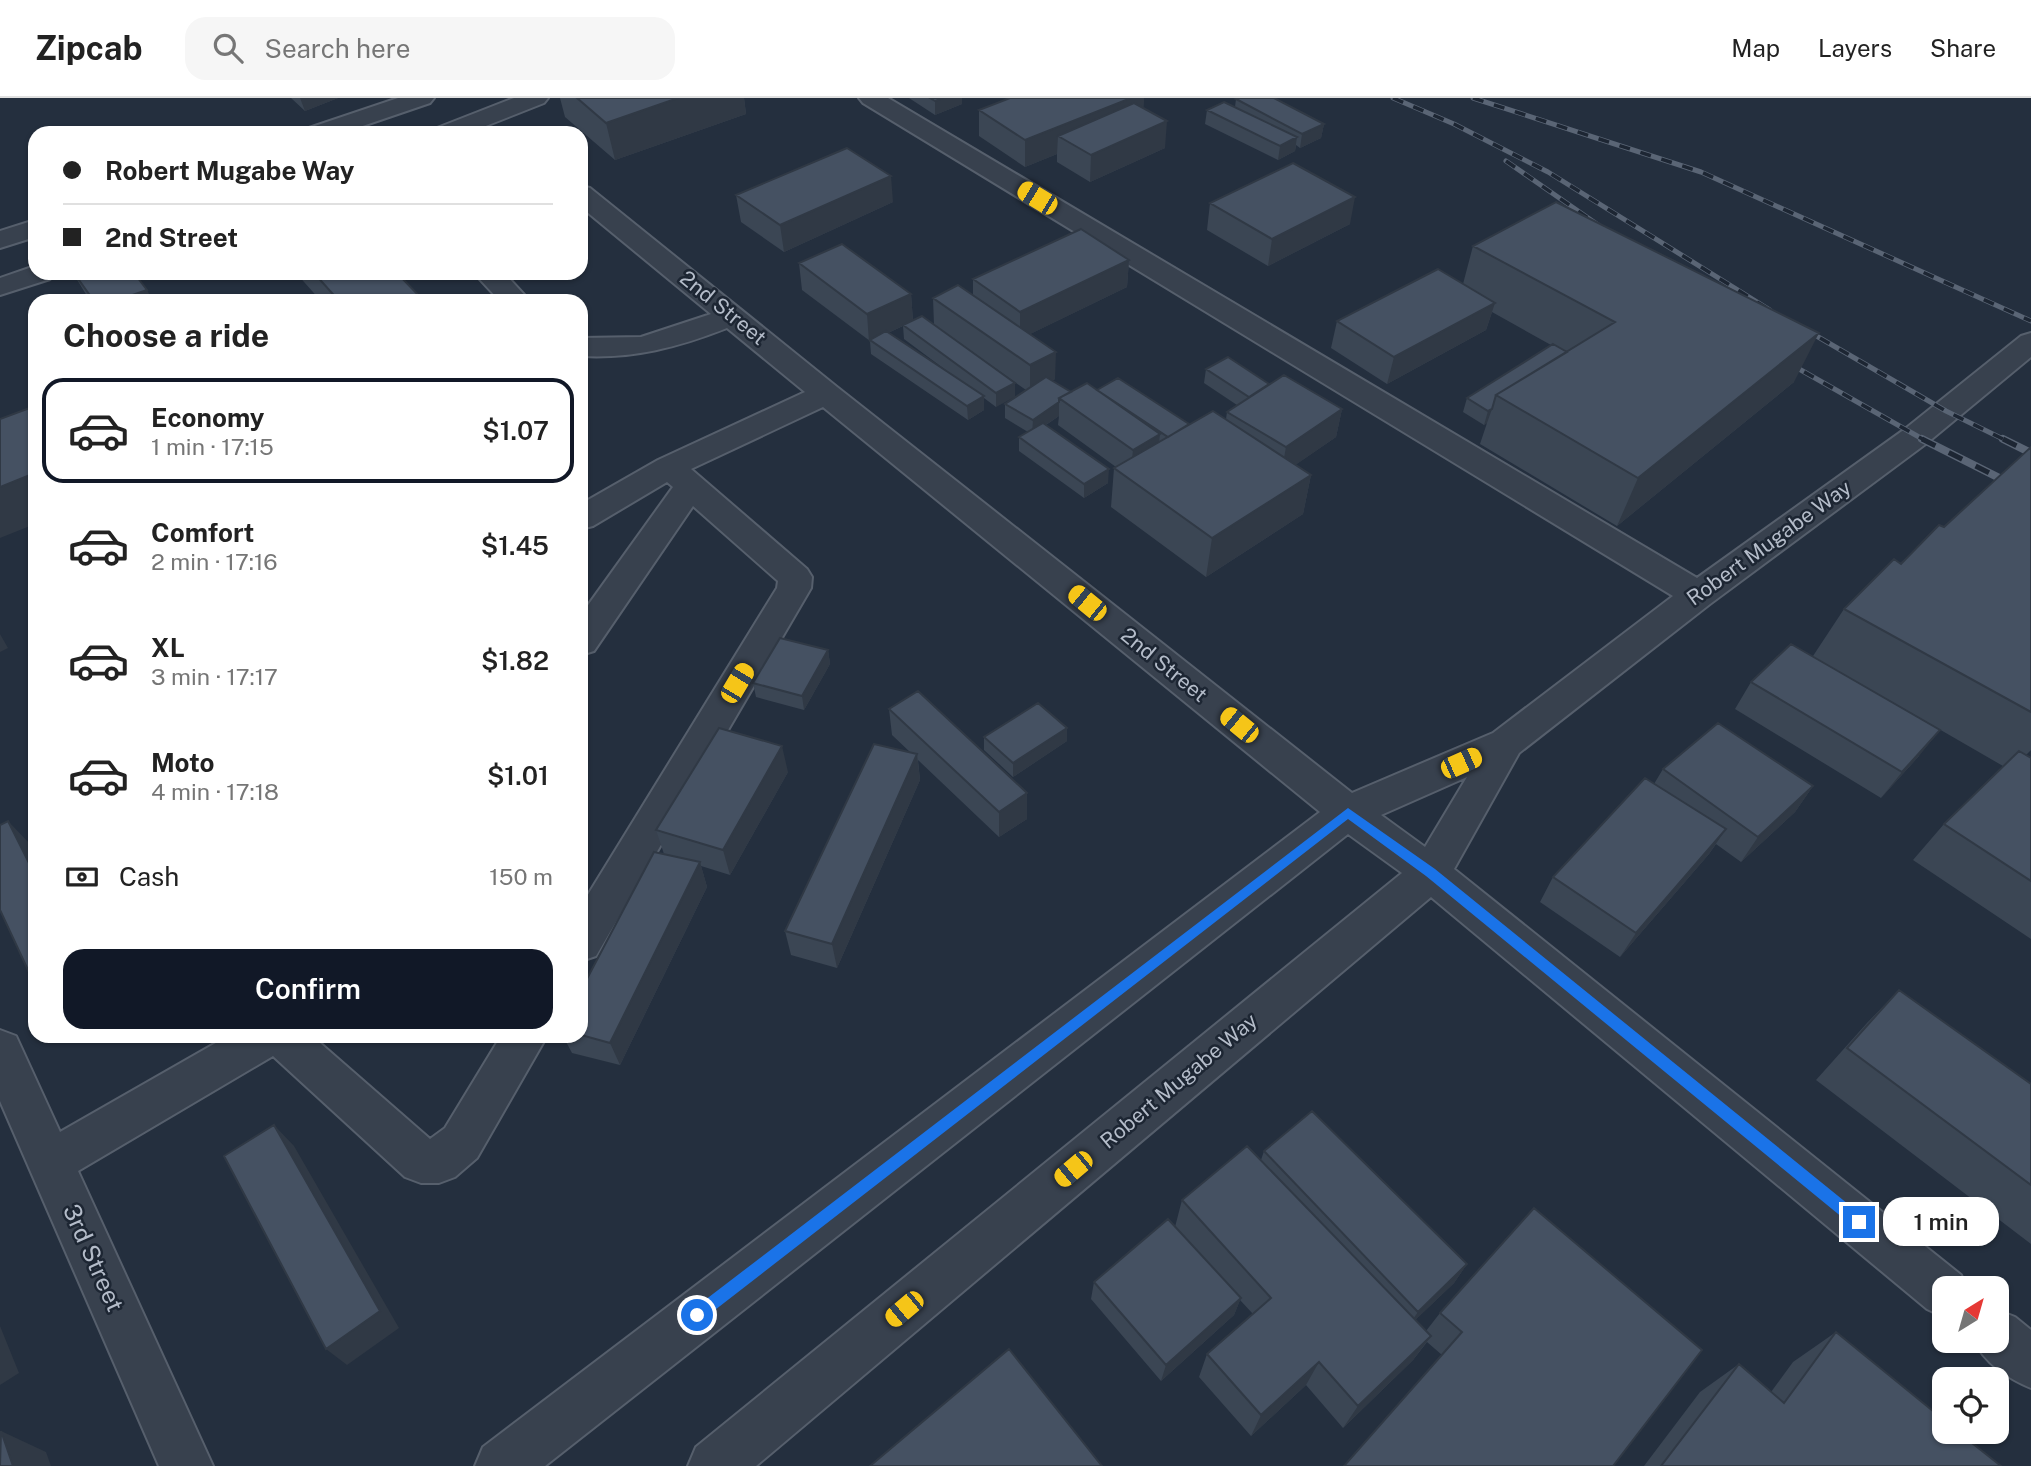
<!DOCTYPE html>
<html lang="en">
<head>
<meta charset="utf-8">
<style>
	:root { --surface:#fff; --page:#f6f6f6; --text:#222; --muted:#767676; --line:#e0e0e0; --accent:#111827 }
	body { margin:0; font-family:"Public Sans",sans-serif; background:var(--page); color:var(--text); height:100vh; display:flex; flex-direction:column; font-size:26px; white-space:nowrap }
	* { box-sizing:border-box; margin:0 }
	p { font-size:23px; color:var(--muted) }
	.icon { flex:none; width:38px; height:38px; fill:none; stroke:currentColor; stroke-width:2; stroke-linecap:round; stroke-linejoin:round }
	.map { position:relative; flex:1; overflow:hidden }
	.panel { position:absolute; left:28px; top:196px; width:560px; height:749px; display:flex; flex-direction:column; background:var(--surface); border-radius:21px; box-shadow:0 2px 5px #0004 }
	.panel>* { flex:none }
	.guide { position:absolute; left:28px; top:28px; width:560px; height:154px; border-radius:21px; box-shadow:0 2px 5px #0004; display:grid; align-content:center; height:154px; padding:0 35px; background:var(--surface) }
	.needle { width:46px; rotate:37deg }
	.controls { position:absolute; left:1932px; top:1178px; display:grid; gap:14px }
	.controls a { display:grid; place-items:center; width:77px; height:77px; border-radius:14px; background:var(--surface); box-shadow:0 2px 5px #0004; font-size:35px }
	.end { position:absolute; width:32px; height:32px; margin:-16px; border:9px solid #1a73e8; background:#fff; box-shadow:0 0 0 4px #fff }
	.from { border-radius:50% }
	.bubble { position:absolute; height:49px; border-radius:21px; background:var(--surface); box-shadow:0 2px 5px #0004; font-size:23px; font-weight:600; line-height:49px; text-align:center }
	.car { position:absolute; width:21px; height:42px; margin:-21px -10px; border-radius:9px; box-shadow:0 0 5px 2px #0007; background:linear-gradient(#f5c518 24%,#345 0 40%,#f5c518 0 76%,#345 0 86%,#f5c518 0) }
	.guide b { display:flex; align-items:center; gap:24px; height:66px; font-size:26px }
	.guide b+b { border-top:2px solid var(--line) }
	.guide i { width:18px; height:18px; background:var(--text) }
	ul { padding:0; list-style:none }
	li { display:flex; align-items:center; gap:21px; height:105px; margin:0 14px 10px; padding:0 21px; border:4px solid transparent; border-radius:21px }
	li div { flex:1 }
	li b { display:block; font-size:26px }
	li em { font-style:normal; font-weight:600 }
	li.on { border-color:var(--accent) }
	li>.icon { width:63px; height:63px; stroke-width:1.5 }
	h2 { padding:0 35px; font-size:32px; line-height:84px }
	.pay { display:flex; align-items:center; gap:18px; height:77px; padding:0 35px; font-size:26px }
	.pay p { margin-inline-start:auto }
	.button { display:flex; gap:14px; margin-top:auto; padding:14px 35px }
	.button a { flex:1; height:80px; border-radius:21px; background:var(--accent); color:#fff; font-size:28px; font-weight:600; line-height:80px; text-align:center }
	header { display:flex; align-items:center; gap:42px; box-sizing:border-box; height:98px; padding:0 35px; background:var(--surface); border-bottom:2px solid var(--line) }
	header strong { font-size:33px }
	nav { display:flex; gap:38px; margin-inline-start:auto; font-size:24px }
	.search { width:490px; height:63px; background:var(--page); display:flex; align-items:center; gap:18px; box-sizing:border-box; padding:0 24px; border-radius:21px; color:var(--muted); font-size:26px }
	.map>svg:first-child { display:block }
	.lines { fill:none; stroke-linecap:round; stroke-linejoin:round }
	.minor-casing { stroke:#565f6c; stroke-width:4 }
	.minor { fill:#38414e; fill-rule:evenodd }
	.rail-far1-casing { stroke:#5a6575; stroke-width:5 }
	.rail-casing { stroke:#5a6575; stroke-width:8 }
	.rail-far1 { stroke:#1d2633; stroke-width:3.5; stroke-dasharray:11; stroke-linecap:butt }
	.rail { stroke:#1d2633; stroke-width:5; stroke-dasharray:15; stroke-linecap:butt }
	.wall { fill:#3b4654; fill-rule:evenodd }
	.shaded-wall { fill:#303945 }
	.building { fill:#455162; stroke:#303945; stroke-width:2 }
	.route { fill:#1a73e8 }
	.labels { text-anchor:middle; stroke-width:5; stroke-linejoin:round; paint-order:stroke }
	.street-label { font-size:21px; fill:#b4bcc9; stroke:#1d2633 }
	.near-street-label { font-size:24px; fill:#b4bcc9; stroke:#1d2633 }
</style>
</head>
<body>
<header>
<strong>Zipcab</strong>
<div class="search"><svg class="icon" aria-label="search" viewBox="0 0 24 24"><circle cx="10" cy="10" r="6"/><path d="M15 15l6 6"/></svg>Search here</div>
<nav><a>Map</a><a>Layers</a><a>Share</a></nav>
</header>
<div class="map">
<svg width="2031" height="1368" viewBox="0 0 2031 1368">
	<rect width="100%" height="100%" fill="#242f3e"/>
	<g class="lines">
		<defs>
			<path id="minor" d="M 398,0 L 434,0 L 430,5 L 342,35 L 306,35 L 309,30 Z
				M 514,0 L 548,0 L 544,5 L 468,35 L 434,35 L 437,30 Z
				M 859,0 L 888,0 L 1697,480 L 1905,331 L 2021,238 L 2031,235 L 2031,259 L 1927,345 L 1710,506 L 1519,655 L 1454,771 L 1961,1177 L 1967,1190 L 1944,1190 L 1944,1219 L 1927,1211 L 1431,799 L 756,1368 L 688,1368 L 696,1349 L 1402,775 L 1348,736 L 545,1368 L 475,1368 L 483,1349 L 1320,714 L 823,309 L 691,371 L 807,471 L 812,479 L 811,490 L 596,858 L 581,863 L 581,808 L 777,490 L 778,483 L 693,408 L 594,553 L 581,557 L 581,517 L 673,389 L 667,384 L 593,428 L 581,431 L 581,406 L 658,362 L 805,294 L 727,230 C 679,249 633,261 581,258 L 581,240 L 641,239 L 711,216 L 581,109 L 581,88 L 590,90 L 837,289 L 1352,695 L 1493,635 L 1673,498 L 863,5 ZM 1467,679 L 1425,749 L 1381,717 Z
				M 35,122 L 35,139 L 0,150 L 0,133 Z
				M 35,168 L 35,175 L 54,175 L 50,181 L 0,197 L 0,180 Z
				M 474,175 L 504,175 L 530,203 L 500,203 Z
				M 0,932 L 16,938 L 60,1034 L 228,938 L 312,938 L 430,1041 L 445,1030 L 501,938 L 547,938 L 477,1060 L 455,1079 L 439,1085 L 421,1085 L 405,1079 L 273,958 L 78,1073 L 213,1368 L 159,1368 L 0,1003 Z
				M 1997,1212 L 2015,1219 L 2031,1232 L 2031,1290 C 2009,1281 1984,1265 1974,1242 L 1997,1242 Z"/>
		</defs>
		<use href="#minor" class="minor-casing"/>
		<use href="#minor" class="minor"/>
		<defs>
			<path id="rail-far1" d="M 1393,0 L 1454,26 L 1548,74 L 1770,212
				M 1473,0 L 1701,74 L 2031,223
				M 1506,63 L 1604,131
				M 1801,229 L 1946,313 L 2007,343
				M 1785,263 L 1926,343"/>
			<path id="rail" d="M 1922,341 L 2031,396
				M 2003,341 L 2031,355"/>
		</defs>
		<use href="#rail-far1" class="rail-far1-casing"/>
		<use href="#rail" class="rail-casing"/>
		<use href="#rail-far1" class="rail-far1"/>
		<use href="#rail" class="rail"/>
	</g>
	<path class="wall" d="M 291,0 L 338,0 L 305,13 Z
		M 560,0 L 744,0 L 746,16 L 615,62 L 565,19 Z
		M 909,0 L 962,0 L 962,6 L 935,17 Z
		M 1010,0 L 1144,0 L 1143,10 L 1165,50 L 1090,84 L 1057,64 L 1057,56 L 1025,69 L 979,38 L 979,12 Z
		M 1236,1 L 1324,26 L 1321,40 L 1300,50 L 1296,47 L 1295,53 L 1278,62 L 1205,26 L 1207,12 L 1235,9 Z
		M 736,97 L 893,104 L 784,154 L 741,124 Z
		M 1210,105 L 1350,126 L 1268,168 L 1207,132 Z
		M 1473,148 L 1794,284 L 1617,428 L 1480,346 L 1487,325 L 1484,327 L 1463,314 L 1467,300 L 1551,247 L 1492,214 L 1486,232 L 1387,286 L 1331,250 L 1337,223 L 1463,186 Z
		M 1129,162 L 1127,189 L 1030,236 L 1055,281 L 1052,283 L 1071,294 L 1097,292 L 1190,326 L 1226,321 L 1227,314 L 1237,307 L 1204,285 L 1206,271 L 1269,286 L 1342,311 L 1336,339 L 1295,367 L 1311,377 L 1303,416 L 1206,479 L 1111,409 L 1114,370 L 1116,369 L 1058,327 L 1059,318 L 1046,327 L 1108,385 L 1084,400 L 1019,353 L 1019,339 L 1028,334 L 1005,320 L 1005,306 L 1026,292 L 936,228 L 1015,285 L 996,309 L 984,300 L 984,312 L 968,322 L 871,256 L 870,243 L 802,192 L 799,165 L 911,196 L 913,223 L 934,227 L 933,200 L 973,198 L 973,181 ZM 903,228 L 904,241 L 955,279 L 888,235 Z
		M 73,175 L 134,175 L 151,200 L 161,203 L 90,203 Z
		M 296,175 L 397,175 L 424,203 L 321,203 Z
		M 2031,349 L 2031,652 L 2026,657 L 2031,660 L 2031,841 L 1913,762 L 1944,726 L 2003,668 L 1887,601 L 1919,658 L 1881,700 L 1735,611 L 1751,584 L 1813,558 L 1844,511 L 1944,429 Z
		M 828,552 L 830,566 L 804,612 L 756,599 L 753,585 Z
		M 889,611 L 1027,721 L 999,739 L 918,662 L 920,682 L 837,870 L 791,857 L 785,833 L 911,655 L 892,637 Z
		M 984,639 L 1067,643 L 1013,679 L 984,652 Z
		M 1663,671 L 1813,688 L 1795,714 L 1741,764 L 1716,746 L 1709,756 L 1620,859 L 1540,804 L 1553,779 L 1654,686 Z
		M 788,674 L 730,777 L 701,768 L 707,789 L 620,967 L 572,955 L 563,938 L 581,938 L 581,892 L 664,756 L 656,732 Z
		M 1899,892 L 2031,986 L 2031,1146 L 1816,982 L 1867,925 Z
		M 1264,1053 L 1467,1166 L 1454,1185 L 1415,1222 L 1426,1233 L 1440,1215 L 1702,1252 L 1442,1257 L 1427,1244 L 1413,1262 L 1343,1330 L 1306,1287 L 1251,1338 L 1199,1279 L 1207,1256 L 1253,1216 L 1240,1202 L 1234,1217 L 1161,1283 L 1091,1201 L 1094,1184 L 1175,1129 L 1182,1102 L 1261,1062 Z
		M 1836,1234 L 2001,1368 L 1644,1368 L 1700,1294 L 1739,1266 L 1771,1294 L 1793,1264 Z"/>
	<path class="shaded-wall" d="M 300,0 L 338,0 L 305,13 Z
		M 678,0 L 744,0 L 746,16 L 615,62 L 606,25 Z
		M 943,0 L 962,0 L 962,6 L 935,17 L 935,3 Z
		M 1131,0 L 1144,0 L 1143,21 L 1058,38 L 1057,56 L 1025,69 L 1025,42 Z
		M 1167,23 L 1165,50 L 1090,84 L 1091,57 Z
		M 1324,26 L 1321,40 L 1300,50 L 1302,36 Z
		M 1297,39 L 1295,53 L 1278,62 L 1280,48 Z
		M 891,78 L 893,104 L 784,154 L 780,127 Z
		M 1355,99 L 1350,126 L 1268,168 L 1272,141 Z
		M 1129,162 L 1127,189 L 1020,241 L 1020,214 Z
		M 147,192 L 153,203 L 115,203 Z
		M 911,196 L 913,223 L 869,244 L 867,216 Z
		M 1495,205 L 1486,232 L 1387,286 L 1394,259 Z
		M 1819,235 L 1794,284 L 1617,428 L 1638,380 Z
		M 1056,254 L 1055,281 L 1030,295 L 1030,267 Z
		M 1015,285 L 1015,299 L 996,309 L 996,295 Z
		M 984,298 L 984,312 L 968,322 L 967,308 Z
		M 1059,304 L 1059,318 L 1032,336 L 1033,322 Z
		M 1342,311 L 1336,339 L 1281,377 L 1286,349 Z
		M 1492,311 L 1487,325 L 1484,327 L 1488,313 Z
		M 1160,336 L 1157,363 L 1130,379 L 1133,352 Z
		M 1109,371 L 1108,385 L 1084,400 L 1084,386 Z
		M 35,375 L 35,426 L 0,440 L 0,389 Z
		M 1311,377 L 1303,416 L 1206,479 L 1212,440 Z
		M 0,536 L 8,550 L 0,554 Z
		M 828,552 L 830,566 L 804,612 L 802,598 Z
		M 1067,630 L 1067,643 L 1013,679 L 1013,665 Z
		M 1940,632 L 1919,658 L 1881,700 L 1902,674 Z
		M 782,648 L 788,674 L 730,777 L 723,752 Z
		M 917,656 L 920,682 L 837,870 L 832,846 Z
		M 1813,688 L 1795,714 L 1741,764 L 1758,739 Z
		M 1027,695 L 1027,721 L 999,739 L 999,714 Z
		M 8,723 L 32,748 L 35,754 L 35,777 Z
		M 1726,731 L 1709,756 L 1620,859 L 1636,835 Z
		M 700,764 L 707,789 L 620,967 L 610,945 Z
		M 274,1027 L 294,1048 L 399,1230 L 347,1267 L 326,1251 Z
		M 1467,1166 L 1454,1185 L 1406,1231 L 1418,1214 Z
		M 1241,1200 L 1234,1217 L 1161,1283 L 1166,1267 Z
		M 0,1228 L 19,1275 L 0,1287 Z
		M 1431,1238 L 1413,1262 L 1343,1330 L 1358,1308 Z
		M 1319,1264 L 1306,1287 L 1251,1338 L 1261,1317 Z
		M 1,1333 L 46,1354 L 51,1368 L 13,1368 Z"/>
	<path class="building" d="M 577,0 L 678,0 L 606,25 Z
		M 930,0 L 943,0 L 935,3 Z
		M 1010,0 L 1131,0 L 1025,42 L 979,12 Z
		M 1240,0 L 1274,0 L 1324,26 L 1302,36 L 1236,1 Z
		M 1224,4 L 1297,39 L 1280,48 L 1207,12 Z
		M 1134,5 L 1167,23 L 1091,57 L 1058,38 Z
		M 847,50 L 891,78 L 780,127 L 736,97 Z
		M 1293,65 L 1355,99 L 1272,141 L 1210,105 Z
		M 1556,104 L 1819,235 L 1638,380 L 1496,297 L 1615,224 L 1473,148 Z
		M 1081,131 L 1129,162 L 1020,214 L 973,181 Z
		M 842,146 L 911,196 L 867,216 L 799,165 Z
		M 1438,171 L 1495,205 L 1394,259 L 1337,223 Z
		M 74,175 L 134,175 L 147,192 L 115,203 L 94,203 Z
		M 314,175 L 397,175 L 424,203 L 339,203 Z
		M 958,187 L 1056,254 L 1030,267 L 933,200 Z
		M 156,198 L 161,203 L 143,203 Z
		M 922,218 L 1015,285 L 996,295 L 903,227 Z
		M 886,233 L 984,298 L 967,308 L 870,242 Z
		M 1553,246 L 1567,254 L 1496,297 L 1492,311 L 1488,313 L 1467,300 Z
		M 1228,259 L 1269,286 L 1249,299 L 1206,271 Z
		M 1284,277 L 1342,311 L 1286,349 L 1227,314 Z
		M 1046,279 L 1071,294 L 1059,300 L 1059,304 L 1033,322 L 1005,306 Z
		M 1118,280 L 1189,326 L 1168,339 L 1097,292 Z
		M 1087,285 L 1160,336 L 1133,352 L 1059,300 Z
		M 35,308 L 35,375 L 0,389 L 0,321 Z
		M 1213,313 L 1311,377 L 1212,440 L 1114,370 Z
		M 1043,325 L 1109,371 L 1084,386 L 1019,339 Z
		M 2031,349 L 2031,614 L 1844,511 L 1894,461 L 1901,466 L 1939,427 L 1944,429 Z
		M 780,540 L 828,552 L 802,598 L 753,585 Z
		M 1791,546 L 1940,632 L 1902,674 L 1751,584 Z
		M 918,593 L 1027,695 L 999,714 L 889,611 Z
		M 1038,605 L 1067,630 L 1013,665 L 984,639 Z
		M 1718,625 L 1813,688 L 1758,739 L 1663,671 Z
		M 719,630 L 782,648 L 723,752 L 656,732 Z
		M 874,646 L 917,656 L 832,846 L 785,833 Z
		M 2019,653 L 2031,660 L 2031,783 L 1944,726 Z
		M 1645,680 L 1726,731 L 1636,835 L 1553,779 Z
		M 8,723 L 35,777 L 35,887 L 0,812 L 0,727 Z
		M 654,754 L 700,764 L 610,945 L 581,937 L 581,892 Z
		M 1899,892 L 2031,986 L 2031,1087 L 1847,950 Z
		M 1312,1013 L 1467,1166 L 1418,1214 L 1264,1053 Z
		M 274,1027 L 380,1213 L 326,1251 L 224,1058 Z
		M 1247,1048 L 1431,1238 L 1358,1308 L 1319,1264 L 1261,1317 L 1207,1256 L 1271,1200 L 1182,1102 Z
		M 1534,1110 L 1702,1252 L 1613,1368 L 1344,1368 L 1462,1234 L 1440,1215 Z
		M 1168,1121 L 1241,1200 L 1166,1267 L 1094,1184 Z
		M 1836,1234 L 1944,1322 L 1944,1334 L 1958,1334 L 2001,1368 L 1661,1368 L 1739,1266 L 1784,1305 Z
		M 1009,1251 L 1102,1368 L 870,1368 Z
		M 1,1333 L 13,1368 L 0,1368 Z"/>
	<path class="route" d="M 1348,710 L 1435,771 L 1864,1119 L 1864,1129 L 1854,1129 L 1426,778 L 1348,721 L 702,1222 L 697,1224 L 692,1222 L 690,1217 L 692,1212 Z"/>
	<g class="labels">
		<g class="street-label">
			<text transform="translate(723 210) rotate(39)" y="7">2nd Street</text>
			<text transform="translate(1769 445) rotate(-36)" y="7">Robert Mugabe Way</text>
			<text transform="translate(1164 567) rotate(39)" y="7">2nd Street</text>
			<text transform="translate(1179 983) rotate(-40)" y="7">Robert Mugabe Way</text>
		</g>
		<g class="near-street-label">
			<text transform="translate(93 1160) rotate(66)" y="8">3rd Street</text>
		</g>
	</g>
</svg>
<div class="controls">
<a><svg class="needle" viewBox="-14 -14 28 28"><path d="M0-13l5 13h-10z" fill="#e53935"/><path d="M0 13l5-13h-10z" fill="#767676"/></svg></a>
<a><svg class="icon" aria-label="locate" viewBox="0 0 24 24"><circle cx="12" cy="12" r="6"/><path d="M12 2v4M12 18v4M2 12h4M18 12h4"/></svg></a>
</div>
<i class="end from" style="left:697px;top:1217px"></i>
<i class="end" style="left:1859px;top:1124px"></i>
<div class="bubble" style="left:1883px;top:1099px;width:116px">1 min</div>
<i class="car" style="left:1037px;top:100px;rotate:301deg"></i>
<i class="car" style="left:1087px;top:505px;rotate:309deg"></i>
<i class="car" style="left:737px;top:585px;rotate:31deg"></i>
<i class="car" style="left:1239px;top:627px;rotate:309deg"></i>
<i class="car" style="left:1461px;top:665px;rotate:66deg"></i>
<i class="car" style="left:1073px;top:1071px;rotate:230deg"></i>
<i class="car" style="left:904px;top:1211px;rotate:230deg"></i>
<div class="guide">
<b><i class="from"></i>Robert Mugabe Way</b>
<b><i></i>2nd Street</b>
</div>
<section class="panel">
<h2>Choose a ride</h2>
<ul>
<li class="on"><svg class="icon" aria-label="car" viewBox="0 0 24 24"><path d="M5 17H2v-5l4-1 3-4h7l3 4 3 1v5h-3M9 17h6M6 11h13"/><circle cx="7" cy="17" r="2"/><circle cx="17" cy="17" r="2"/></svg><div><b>Economy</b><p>1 min · 17:15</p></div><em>$1.07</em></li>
<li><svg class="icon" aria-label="car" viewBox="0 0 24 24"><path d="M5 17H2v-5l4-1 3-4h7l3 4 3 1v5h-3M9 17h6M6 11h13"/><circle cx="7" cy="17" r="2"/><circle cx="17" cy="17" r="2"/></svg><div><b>Comfort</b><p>2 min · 17:16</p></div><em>$1.45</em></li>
<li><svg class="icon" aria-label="car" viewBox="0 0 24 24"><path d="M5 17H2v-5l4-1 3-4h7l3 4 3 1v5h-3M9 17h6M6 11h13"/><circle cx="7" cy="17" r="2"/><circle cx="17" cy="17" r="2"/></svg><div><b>XL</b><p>3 min · 17:17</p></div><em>$1.82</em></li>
<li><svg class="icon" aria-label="car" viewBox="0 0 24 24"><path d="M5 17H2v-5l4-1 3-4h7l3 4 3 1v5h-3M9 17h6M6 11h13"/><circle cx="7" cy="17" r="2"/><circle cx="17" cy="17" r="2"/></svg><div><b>Moto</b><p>4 min · 17:18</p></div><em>$1.01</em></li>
</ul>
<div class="pay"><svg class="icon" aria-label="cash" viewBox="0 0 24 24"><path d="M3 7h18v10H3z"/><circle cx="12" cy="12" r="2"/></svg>Cash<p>150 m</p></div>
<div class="button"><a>Confirm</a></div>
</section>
</div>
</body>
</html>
